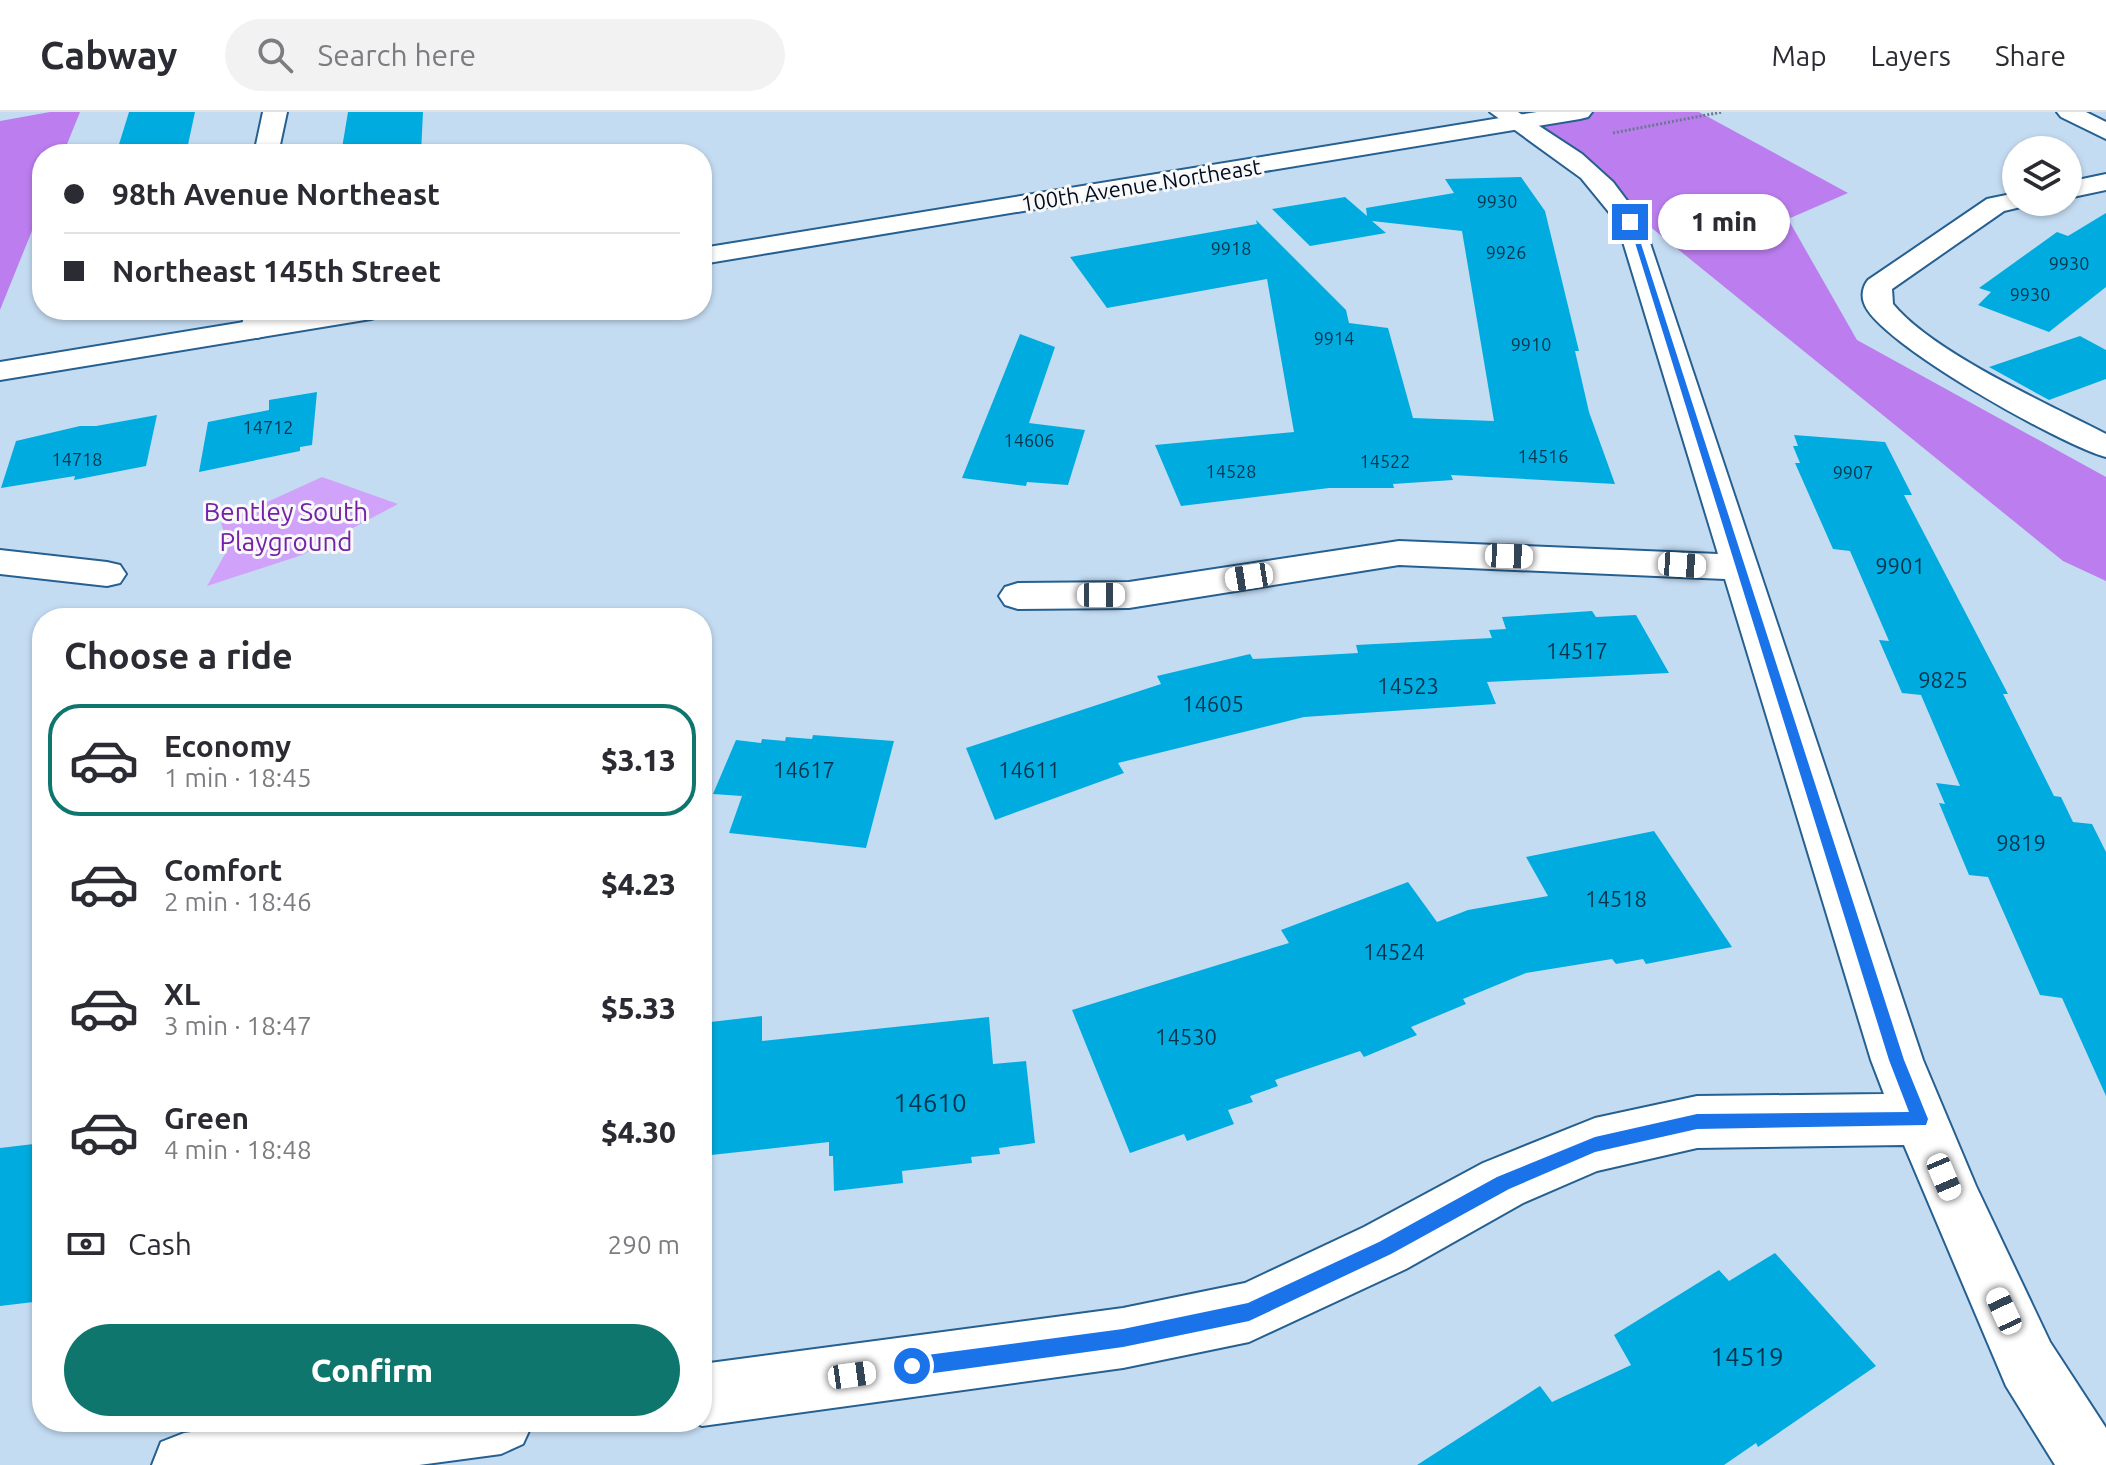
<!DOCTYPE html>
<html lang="en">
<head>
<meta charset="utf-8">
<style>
	:root { --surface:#fff; --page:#f2f2f3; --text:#2b2b33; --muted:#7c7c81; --line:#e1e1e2; --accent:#0f766e }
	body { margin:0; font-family:Ubuntu,sans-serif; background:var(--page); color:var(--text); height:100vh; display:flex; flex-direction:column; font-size:30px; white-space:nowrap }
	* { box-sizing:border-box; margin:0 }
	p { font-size:26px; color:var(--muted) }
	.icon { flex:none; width:44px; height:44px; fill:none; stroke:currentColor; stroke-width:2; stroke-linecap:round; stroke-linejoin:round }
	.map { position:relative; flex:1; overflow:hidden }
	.sheet { position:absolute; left:32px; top:496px; width:680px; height:824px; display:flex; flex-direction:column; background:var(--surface); border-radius:32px; box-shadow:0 2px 6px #0004 }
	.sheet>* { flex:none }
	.hud { position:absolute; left:32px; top:32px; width:680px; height:176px; border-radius:32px; box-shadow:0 2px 6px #0004; display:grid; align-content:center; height:176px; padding:0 32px; background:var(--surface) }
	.tools { position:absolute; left:2002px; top:24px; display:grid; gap:16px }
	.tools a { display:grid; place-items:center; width:80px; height:80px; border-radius:50%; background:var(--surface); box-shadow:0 2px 6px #0004; font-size:40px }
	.end { position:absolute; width:36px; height:36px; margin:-18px; border:10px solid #1a73e8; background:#fff; box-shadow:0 0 0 4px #fff }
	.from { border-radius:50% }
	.bubble { position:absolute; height:56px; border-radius:28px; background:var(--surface); box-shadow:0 2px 6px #0004; font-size:26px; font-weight:800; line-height:56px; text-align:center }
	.car { position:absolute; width:24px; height:48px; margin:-24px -12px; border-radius:10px; box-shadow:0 0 6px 2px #0007; background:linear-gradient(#fff 24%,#345 0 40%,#fff 0 76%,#345 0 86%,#fff 0) }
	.hud b { display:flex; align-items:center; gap:28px; height:76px; font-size:30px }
	.hud b+b { border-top:2px solid var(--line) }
	.hud i { width:20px; height:20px; background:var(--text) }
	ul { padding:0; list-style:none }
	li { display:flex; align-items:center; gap:24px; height:112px; margin:0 16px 12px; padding:0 16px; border:4px solid transparent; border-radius:32px }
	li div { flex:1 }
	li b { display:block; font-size:30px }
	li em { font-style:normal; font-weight:800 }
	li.on { border-color:var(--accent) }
	li>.icon { width:72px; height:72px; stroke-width:1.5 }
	h2 { padding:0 32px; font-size:36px; line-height:96px }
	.pay { display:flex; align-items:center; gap:20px; height:88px; padding:0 32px; font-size:30px }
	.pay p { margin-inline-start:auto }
	.button { display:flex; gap:16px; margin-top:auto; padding:16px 32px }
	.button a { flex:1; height:92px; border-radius:48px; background:var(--accent); color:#fff; font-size:32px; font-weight:800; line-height:92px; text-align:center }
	header { display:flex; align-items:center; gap:48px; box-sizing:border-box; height:112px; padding:0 40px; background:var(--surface); border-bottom:2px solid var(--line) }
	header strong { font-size:38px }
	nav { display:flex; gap:44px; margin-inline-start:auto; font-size:28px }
	.search { width:560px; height:72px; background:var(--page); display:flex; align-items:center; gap:20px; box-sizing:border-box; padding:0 28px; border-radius:44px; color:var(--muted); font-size:30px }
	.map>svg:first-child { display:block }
	.green { fill:#d1a2fa }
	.forest { fill:#bc7eef }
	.building { fill:#00acdf }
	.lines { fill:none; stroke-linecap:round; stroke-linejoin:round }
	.minor-casing { stroke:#256091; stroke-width:4 }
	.major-casing { stroke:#256091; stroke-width:4 }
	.path { stroke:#67798e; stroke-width:3; stroke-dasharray:2 2; stroke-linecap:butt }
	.minor { fill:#fff; fill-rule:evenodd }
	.major { fill:#fff; fill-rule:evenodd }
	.route { fill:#1a73e8 }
	.labels { text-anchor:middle; stroke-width:6; stroke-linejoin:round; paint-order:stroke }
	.far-number-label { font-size:18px; fill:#003550 }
	.far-street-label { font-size:22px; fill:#000d20; stroke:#f9f9f9 }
	.number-label { font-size:22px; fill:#003550 }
	.park-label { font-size:26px; fill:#7422a8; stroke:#f9f9f9 }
	.near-number-label { font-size:26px; fill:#003550 }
</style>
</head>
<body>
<header>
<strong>Cabway</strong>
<div class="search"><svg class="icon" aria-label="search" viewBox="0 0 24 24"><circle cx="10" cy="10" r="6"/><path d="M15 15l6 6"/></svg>Search here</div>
<nav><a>Map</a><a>Layers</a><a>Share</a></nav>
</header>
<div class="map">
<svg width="2106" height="1353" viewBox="0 0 2106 1353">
	<rect width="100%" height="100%" fill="#c4dcf2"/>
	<path class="green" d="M 322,365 L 398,392 L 302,443 L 207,474 L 229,435 L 221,411 Z"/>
	<path class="forest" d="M 50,0 L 80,0 L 63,42 L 42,42 L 42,94 L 0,198 L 0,9 Z
		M 1583,0 L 1699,0 L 1848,81 L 1788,107 L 1857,228 L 2106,365 L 2106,469 L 2063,449 L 1522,11 Z"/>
	<path class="building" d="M 129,0 L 195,0 L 186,42 L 116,42 Z
		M 348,0 L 423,0 L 421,42 L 341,42 Z
		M 1521,65 L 1545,99 L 1579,239 L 1575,239 L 1589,300 L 1615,372 L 1451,363 L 1453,368 L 1393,372 L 1394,376 L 1329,376 L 1181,394 L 1155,333 L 1294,320 L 1267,167 L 1107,196 L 1070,145 L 1257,112 L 1256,108 L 1346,198 L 1349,211 L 1388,216 L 1413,306 L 1494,309 L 1462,119 L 1372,109 L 1386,121 L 1310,134 L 1272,97 L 1345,85 L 1367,104 L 1366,96 L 1454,81 L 1445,67 Z
		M 2106,101 L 2106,175 L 2049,220 L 1978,193 L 1991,180 L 1979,176 L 2057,120 L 2068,124 Z
		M 1020,222 L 1055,235 L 1029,311 L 1085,318 L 1068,373 L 1027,370 L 1026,374 L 962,366 Z
		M 2080,224 L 2106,238 L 2106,267 L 2049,288 L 1989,255 Z
		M 317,280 L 312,333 L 300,335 L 300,339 L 199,360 L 208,310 L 269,298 L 269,288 Z
		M 157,303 L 146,354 L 74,368 L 75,364 L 1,376 L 16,329 L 80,314 L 96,314 Z
		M 1794,323 L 1885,330 L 1912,383 L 1904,383 L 2008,582 L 2003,582 L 2054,684 L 2061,685 L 2073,710 L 2092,712 L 2106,740 L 2106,984 L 2062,886 L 2040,883 L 1988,765 L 1969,763 L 1939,691 L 1945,692 L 1936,671 L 1960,674 L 1921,583 L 1902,581 L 1879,528 L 1889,529 L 1850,439 L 1833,437 L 1795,351 L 1800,351 L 1793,334 L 1798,334 Z
		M 1592,499 L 1596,505 L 1636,503 L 1669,561 L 1487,570 L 1496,592 L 1304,605 L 1118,651 L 1124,661 L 995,708 L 966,636 L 1161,572 L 1157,564 L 1250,542 L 1253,547 L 1358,541 L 1356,533 L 1492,526 L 1489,518 L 1506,517 L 1502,505 Z
		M 813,623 L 894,629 L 866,736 L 729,721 L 742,684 L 713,682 L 736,628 L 761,631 L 762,627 L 785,629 L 786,625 L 812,627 Z
		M 1654,719 L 1732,835 L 1646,852 L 1643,847 L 1616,852 L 1612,847 L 1526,861 L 1463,887 L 1466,892 L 1411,915 L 1417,923 L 1364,945 L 1360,939 L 1275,968 L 1278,974 L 1250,984 L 1253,990 L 1228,998 L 1234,1012 L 1187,1029 L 1184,1022 L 1130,1041 L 1072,898 L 1289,831 L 1281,818 L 1408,770 L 1437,810 L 1468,798 L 1548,784 L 1526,745 Z
		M 762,904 L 762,929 L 989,905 L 993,952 L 1026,949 L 1035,1031 L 999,1036 L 1000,1042 L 971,1045 L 972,1051 L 902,1059 L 903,1071 L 834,1079 L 833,1044 L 829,1044 L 829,1030 L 702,1044 L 702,911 Z
		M 42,1031 L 42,1189 L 0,1194 L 0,1036 Z
		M 1775,1141 L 1876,1254 L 1758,1335 L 1756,1331 L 1724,1353 L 1417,1353 L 1540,1274 L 1552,1290 L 1631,1253 L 1614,1223 L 1719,1158 L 1729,1169 Z"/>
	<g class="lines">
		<defs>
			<path id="minor" d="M 263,0 L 287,0 L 278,42 L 254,42 Z
				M 1490,0 L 1518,0 L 1582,42 L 1613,70 L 1643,110 L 1923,948 L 1976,1074 L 2050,1230 L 2106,1316 L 2106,1353 L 2055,1353 L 2006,1274 L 1904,1033 L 1697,1036 L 1597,1059 L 1523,1091 L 1406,1157 L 1249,1230 L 1123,1256 L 702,1314 L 692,1310 L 702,1310 L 702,1252 L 1123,1196 L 1245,1171 L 1364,1115 L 1483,1051 L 1595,1006 L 1697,984 L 1884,982 L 1871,948 L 1725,467 L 1399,453 L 1129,496 L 1018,497 L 1005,493 L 999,484 L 1005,475 L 1018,471 L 1129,470 L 1399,429 L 1718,442 L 1617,110 L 1581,66 Z
				M 2057,0 L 2086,0 L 2106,10 L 2106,27 L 2061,5 Z
				M 2106,62 L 2106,78 L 2068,86 L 2068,70 Z
				M 2016,81 L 2016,90 L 2028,90 L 2025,94 L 2004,99 L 1892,177 L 1893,192 C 1932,240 2048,292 2106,322 L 2106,345 C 2065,335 1876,230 1864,191 C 1861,183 1863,174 1868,168 L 1987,87 Z
				M 244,198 L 274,198 L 272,217 L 268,223 L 257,226 L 246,223 L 242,217 Z
				M 0,438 L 107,450 L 120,453 L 126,462 L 120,471 L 107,474 L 0,462 Z
				M 263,1310 L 533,1310 L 523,1332 L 501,1342 L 419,1353 L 152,1353 L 161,1330 L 184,1321 Z"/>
			<path id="major" d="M 1537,0 L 1592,0 L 1588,5 L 1580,7 L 702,152 L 702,136 Z
				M 317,198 L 386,198 L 381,204 L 371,207 L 0,268 L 0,250 Z"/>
		</defs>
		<use href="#minor" class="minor-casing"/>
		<use href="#major" class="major-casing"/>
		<path class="path" d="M 1613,21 L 1722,0"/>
		<use href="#minor" class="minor"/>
		<use href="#major" class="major"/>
	</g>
	<path class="route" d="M 1628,108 L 1634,110 L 1904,948 L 1928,1007 L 1926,1013 L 1697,1017 L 1595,1040 L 1509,1077 L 1391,1142 L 1249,1209 L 1123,1235 L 912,1264 L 906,1261 L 903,1254 L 906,1248 L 912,1245 L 1123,1217 L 1248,1191 L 1379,1130 L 1497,1065 L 1595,1025 L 1697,1002 L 1909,1000 L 1889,948 Z"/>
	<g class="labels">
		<g class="far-number-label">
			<text x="1497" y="96">9930</text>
			<text x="1231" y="143">9918</text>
			<text x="1506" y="147">9926</text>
			<text x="2069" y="158">9930</text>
			<text x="2030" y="189">9930</text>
			<text x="1334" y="233">9914</text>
			<text x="1531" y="239">9910</text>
			<text x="268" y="322">14712</text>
			<text x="1029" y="335">14606</text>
			<text x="1543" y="351">14516</text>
			<text x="77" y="354">14718</text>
			<text x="1385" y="356">14522</text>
			<text x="1231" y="366">14528</text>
			<text x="1853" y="367">9907</text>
		</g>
		<g class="far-street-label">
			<text transform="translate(1141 73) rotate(-9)" y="8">100th Avenue Northeast</text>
		</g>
		<g class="number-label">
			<text x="1900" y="462">9901</text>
			<text x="1577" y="547">14517</text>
			<text x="1943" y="576">9825</text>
			<text x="1408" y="582">14523</text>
			<text x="1213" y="600">14605</text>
			<text x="804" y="666">14617</text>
			<text x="1029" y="666">14611</text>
			<text x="2021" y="739">9819</text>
			<text x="1616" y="795">14518</text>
			<text x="1394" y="848">14524</text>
			<text x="1186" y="933">14530</text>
		</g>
		<g class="park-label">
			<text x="286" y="409">Bentley South<tspan x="286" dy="30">Playground</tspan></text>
		</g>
		<g class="near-number-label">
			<text x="930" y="1000">14610</text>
			<text x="1747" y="1254">14519</text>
		</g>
	</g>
</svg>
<div class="tools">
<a><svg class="icon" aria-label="layers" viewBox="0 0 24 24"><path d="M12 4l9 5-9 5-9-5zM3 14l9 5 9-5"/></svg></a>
</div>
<i class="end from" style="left:912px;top:1254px"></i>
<i class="end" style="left:1630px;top:110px"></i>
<div class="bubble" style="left:1658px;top:82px;width:132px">1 min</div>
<i class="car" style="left:1509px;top:444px;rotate:92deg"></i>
<i class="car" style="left:1682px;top:453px;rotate:94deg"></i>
<i class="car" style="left:1249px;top:465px;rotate:261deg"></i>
<i class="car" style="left:1101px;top:483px;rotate:90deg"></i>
<i class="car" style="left:1944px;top:1065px;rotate:157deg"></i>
<i class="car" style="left:2004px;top:1199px;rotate:335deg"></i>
<i class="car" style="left:852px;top:1263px;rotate:82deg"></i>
<div class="hud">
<b><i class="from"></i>98th Avenue Northeast</b>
<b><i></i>Northeast 145th Street</b>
</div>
<section class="sheet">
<h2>Choose a ride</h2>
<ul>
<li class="on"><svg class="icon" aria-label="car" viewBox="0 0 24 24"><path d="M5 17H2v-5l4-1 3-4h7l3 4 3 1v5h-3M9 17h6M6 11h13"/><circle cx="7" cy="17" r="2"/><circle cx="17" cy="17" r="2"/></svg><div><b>Economy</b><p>1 min · 18:45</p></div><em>$3.13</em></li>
<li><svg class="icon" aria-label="car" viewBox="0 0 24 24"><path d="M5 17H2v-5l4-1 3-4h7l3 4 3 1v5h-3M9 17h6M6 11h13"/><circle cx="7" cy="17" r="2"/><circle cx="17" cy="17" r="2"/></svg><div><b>Comfort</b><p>2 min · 18:46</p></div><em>$4.23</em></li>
<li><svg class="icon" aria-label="car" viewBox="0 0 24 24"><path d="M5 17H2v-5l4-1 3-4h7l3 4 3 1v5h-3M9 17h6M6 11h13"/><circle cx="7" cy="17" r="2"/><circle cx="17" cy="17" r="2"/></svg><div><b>XL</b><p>3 min · 18:47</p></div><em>$5.33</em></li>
<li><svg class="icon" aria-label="car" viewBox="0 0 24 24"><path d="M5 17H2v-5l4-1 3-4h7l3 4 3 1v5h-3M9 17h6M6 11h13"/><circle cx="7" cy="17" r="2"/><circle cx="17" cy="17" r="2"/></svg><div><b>Green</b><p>4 min · 18:48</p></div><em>$4.30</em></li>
</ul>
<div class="pay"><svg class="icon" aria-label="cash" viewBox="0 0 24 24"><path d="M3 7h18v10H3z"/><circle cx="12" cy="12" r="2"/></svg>Cash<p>290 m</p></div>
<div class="button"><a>Confirm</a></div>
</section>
</div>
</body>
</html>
